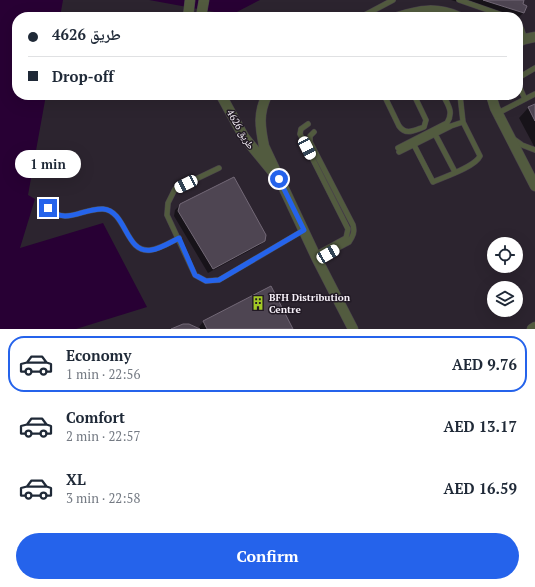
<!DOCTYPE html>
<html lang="en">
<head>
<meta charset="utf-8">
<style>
	:root { --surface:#fff; --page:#f6f6f7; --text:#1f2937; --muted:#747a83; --line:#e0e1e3; --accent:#2563eb }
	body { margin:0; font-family:"PT Serif","Noto Naskh Arabic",serif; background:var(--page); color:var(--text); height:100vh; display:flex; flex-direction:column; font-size:15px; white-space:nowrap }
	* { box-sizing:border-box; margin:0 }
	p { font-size:13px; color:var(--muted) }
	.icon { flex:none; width:22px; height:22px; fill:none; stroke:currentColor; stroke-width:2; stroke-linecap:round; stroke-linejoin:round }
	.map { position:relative; height:329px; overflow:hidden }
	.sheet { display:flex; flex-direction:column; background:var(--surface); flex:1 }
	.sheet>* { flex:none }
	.top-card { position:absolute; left:12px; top:12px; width:511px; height:88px; border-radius:16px; box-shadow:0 4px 16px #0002; display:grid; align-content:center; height:88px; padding:0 16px; background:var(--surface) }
	.buttons { position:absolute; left:487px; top:237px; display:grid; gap:8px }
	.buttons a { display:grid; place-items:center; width:36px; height:36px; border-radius:50%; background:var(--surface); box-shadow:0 4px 16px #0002; font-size:20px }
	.end { position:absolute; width:18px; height:18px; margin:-9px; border:5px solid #2563eb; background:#fff; box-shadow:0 0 0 2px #fff }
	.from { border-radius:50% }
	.bubble { position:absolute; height:28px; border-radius:14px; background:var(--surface); box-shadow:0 4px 16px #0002; font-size:13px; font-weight:800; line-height:28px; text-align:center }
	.car { position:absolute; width:12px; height:24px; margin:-12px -6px; border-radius:5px; box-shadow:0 0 3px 1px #0007; background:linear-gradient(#fff 24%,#345 0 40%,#fff 0 76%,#345 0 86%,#fff 0) }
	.top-card b { display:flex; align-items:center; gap:14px; height:38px; font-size:15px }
	.top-card b+b { border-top:1px solid var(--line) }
	.top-card i { width:10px; height:10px; background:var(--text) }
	ul { padding:7px 0 0; list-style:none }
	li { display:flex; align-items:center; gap:12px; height:56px; margin:0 8px 6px; padding:0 8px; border:2px solid transparent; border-radius:16px }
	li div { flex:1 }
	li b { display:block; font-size:15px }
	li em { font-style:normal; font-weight:800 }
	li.on { border-color:var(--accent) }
	li>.icon { width:36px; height:36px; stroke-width:1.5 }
	.action { display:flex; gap:8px; margin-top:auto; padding:8px 16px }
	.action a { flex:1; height:46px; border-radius:24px; background:var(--accent); color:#fff; font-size:16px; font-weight:800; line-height:46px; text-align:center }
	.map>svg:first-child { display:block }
	.water { fill:#280034 }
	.shadow { fill:#0007 }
	.building { fill:#4e4552; stroke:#736977 }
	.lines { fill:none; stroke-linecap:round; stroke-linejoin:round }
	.service-casing { stroke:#48404b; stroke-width:6 }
	.minor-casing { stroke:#48404b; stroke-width:11 }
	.service { stroke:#525b3f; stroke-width:5 }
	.minor { stroke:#525b3f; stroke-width:10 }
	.route { stroke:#2563eb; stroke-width:5 }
	.labels { text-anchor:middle; stroke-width:3; stroke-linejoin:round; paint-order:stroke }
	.street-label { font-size:10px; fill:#f5eff7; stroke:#221a25 }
	.poi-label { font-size:10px; font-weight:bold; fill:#f5eff7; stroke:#221a25; text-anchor:start }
</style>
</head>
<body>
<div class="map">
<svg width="535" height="329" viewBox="0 0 535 329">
	<rect width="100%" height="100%" fill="#2c242f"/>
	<path class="water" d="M 0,0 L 63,0 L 60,17 L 17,17 L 17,95 L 46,95 L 28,195 L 35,199 L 20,248 L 103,223 L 147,307 L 76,329 L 0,329 Z
		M 149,0 L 260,0 L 231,15 Z"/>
	<path class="shadow" d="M 451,0 L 523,0 L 522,5 L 523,13 L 518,18 L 518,17 L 504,17 Z
		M 535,105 L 535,148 L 519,118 L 528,108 Z
		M 180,205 L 265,240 L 260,245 L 208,273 L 174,216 L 175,210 Z
		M 270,287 L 292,329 L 200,329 L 199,327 L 203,322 Z"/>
	<path class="building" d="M 483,0 L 524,0 L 523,4 L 527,6 L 524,13 Z
		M 535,104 L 535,121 L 528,107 Z
		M 234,177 L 266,235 L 265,241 L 213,269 L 178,211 L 180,204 Z
		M 271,286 L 293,329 L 207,329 L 203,321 Z
		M 183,324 L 189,324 L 200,329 L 171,329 Z"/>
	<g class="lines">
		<defs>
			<path id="service" d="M 459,0 L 508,17
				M 361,17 L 393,0
				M 518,25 L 521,28 L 525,39
				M 518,78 L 535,68
				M 518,84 L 525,99
				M 384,95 L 399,126 C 406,136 415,130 424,127 L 426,120 L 414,95
				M 498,113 L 535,94
				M 308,124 L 301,129 L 300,134 L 348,229 L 346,238 L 315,255
				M 314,132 L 310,136 L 310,142 L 353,225 C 355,232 353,236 349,242 L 317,259
				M 435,134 L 455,172
				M 515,140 L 522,145 L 535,150
				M 414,145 L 433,182 C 444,177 475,167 480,156 L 463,122 L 460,95
				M 398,148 L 447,123 C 454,112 448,105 443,95
				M 399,152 L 451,126 L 463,122
				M 219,168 L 175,189 L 168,203 L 167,215 L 195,275 L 206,281 L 219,280 L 304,230
				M 48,208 C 66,226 82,208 103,209 C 127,211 125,254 151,250 C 160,249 171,242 179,238"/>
			<path id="minor" d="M 188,17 L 190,0
				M 201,17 L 204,0
				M 398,17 C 419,10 437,7 459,17
				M 518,42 L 525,39 L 535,37
				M 221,95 L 244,137 L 272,171
				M 267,95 C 258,113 260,127 264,146 L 317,259 L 353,329
				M 491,95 L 495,108 L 535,186
				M 532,329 L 535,327"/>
		</defs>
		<use href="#service" class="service-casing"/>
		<use href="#minor" class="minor-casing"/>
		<use href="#service" class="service"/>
		<use href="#minor" class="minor"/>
	</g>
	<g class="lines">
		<path class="route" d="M 48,208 C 66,226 82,208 103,209 C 127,211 125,254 151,250 C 160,249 171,242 179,238 L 195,275 L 206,281 L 219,280 L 304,230 L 279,179"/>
	</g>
	<defs>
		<symbol id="building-bare" viewBox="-9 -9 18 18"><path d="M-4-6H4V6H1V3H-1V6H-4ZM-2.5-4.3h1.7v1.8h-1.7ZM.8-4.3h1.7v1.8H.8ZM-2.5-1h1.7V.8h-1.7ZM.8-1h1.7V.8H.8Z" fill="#a3c926" stroke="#221a25" stroke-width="2.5" paint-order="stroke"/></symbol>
	</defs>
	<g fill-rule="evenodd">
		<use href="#building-bare" x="248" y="293" width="20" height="20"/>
	</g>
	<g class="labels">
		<g class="street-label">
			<text transform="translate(241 129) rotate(59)" y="4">طريق 4626</text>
		</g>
		<g class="poi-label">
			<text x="269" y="301">BFH Distribution<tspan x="269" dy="12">Centre</tspan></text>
		</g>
	</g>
</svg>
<div class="buttons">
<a><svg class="icon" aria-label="locate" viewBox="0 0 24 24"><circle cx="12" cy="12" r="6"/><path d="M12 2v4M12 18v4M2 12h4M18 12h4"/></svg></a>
<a><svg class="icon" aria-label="layers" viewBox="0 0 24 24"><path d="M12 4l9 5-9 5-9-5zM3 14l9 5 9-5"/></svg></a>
</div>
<i class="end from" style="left:279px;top:179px"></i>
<i class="end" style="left:48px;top:208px"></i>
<div class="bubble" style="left:15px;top:150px;width:66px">1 min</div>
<i class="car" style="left:307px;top:148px;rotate:153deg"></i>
<i class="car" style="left:186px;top:184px;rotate:244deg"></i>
<i class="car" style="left:328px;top:254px;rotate:60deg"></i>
<div class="top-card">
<b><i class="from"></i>طريق 4626</b>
<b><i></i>Drop-off</b>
</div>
</div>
<section class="sheet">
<ul>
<li class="on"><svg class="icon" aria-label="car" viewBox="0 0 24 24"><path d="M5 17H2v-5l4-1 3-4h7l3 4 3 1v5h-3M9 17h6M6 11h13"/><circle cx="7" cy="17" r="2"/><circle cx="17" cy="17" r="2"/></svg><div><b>Economy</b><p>1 min · 22:56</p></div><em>AED 9.76</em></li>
<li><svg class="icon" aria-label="car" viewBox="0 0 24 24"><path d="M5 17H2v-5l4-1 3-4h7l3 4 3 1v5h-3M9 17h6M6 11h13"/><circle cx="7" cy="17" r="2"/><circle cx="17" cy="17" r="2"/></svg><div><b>Comfort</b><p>2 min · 22:57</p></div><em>AED 13.17</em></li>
<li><svg class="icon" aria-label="car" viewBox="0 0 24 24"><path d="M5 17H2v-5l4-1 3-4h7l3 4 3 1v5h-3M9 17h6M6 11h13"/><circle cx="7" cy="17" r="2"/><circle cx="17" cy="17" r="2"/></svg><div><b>XL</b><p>3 min · 22:58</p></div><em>AED 16.59</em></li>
</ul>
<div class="action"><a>Confirm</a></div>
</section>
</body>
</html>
